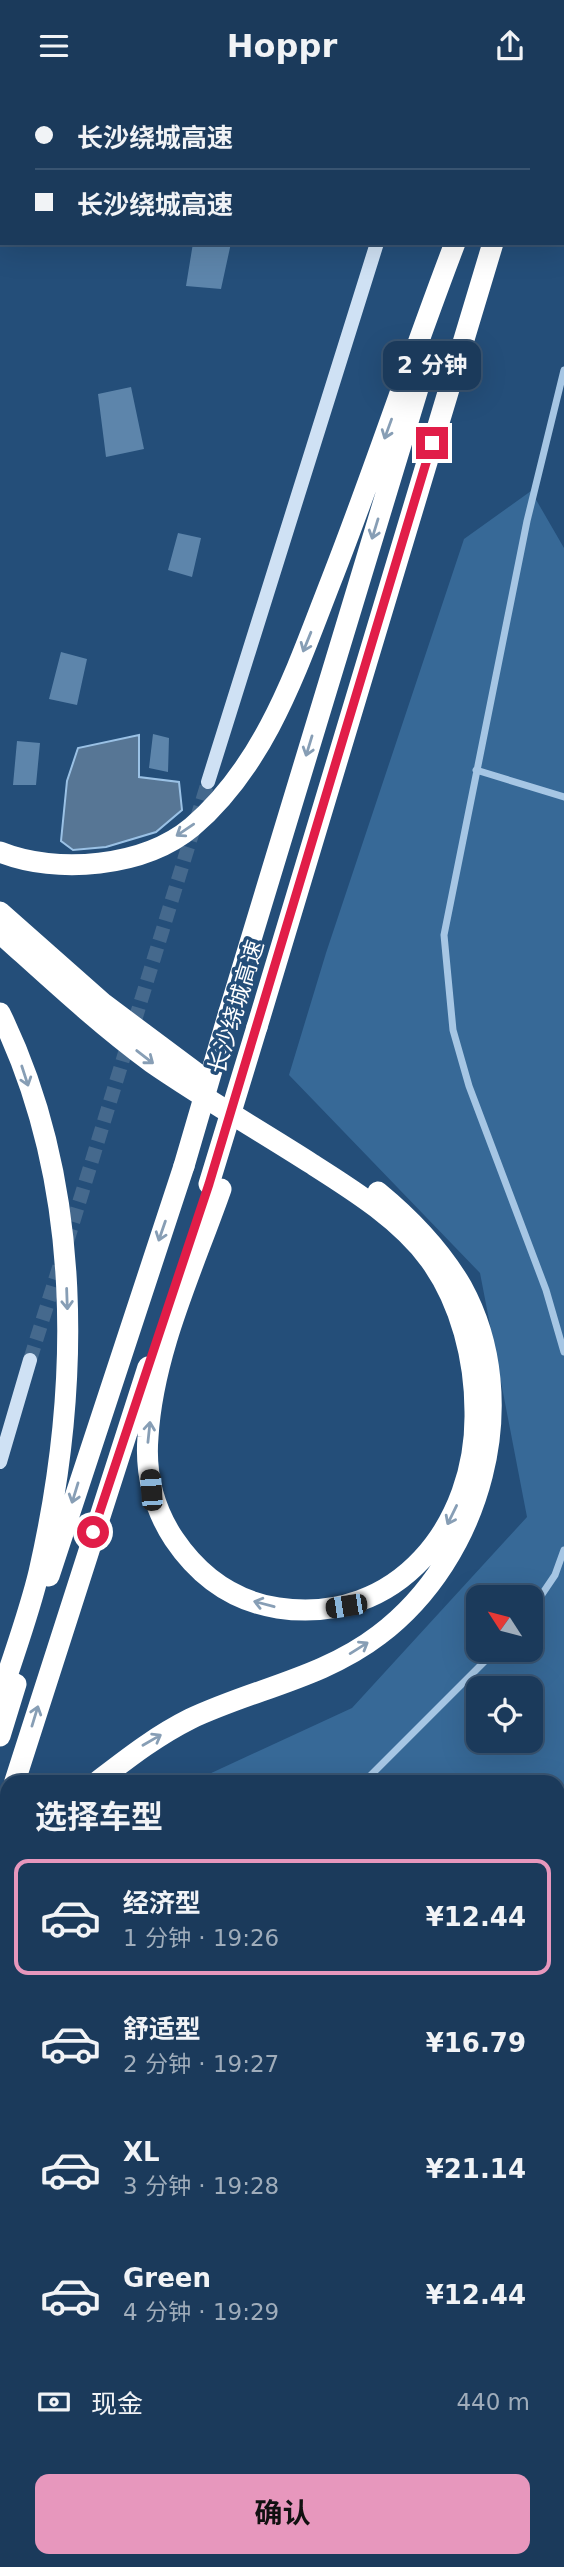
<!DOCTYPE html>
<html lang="zh">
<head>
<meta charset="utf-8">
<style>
	:root { --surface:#1b3a5b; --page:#284564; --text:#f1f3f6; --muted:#a0adbb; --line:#395471; --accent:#e797bd }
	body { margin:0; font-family:"DejaVu Sans","Noto Sans SC",sans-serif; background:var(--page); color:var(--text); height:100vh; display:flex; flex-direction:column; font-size:26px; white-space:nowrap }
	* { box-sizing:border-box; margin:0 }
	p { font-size:23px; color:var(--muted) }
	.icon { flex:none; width:38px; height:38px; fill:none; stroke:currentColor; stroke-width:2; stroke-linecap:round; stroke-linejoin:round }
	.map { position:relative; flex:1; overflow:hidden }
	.sheet { position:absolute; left:0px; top:1684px; width:565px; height:793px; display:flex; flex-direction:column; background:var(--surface); border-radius:21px 21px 0 0; box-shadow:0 7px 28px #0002,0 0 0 2px var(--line) }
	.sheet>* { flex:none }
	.banner { position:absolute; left:0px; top:0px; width:565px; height:154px; box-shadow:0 7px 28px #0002,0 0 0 2px var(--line); display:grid; align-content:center; height:154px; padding:0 35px; background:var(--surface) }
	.needle { width:46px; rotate:306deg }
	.controls { position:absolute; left:466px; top:1494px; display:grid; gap:14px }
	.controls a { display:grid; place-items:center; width:77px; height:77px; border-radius:14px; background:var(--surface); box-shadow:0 7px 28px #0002,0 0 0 2px var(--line); font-size:35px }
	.end { position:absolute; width:32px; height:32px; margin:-16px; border:9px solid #e11d48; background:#fff; box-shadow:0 0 0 4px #fff }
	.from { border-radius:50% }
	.bubble { position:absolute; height:49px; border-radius:14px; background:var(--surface); box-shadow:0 7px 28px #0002,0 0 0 2px var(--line); font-size:23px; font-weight:700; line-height:49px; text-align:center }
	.car { position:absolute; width:21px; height:42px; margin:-21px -10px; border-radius:9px; box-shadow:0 0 5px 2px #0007; background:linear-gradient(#222 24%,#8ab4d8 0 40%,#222 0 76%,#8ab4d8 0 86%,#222 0) }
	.banner b { display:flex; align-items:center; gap:24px; height:66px; font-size:26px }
	.banner b+b { border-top:2px solid var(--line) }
	.banner i { width:18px; height:18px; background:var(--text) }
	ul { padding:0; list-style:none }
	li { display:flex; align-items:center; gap:21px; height:116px; margin:0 14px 10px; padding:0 21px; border:4px solid transparent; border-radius:14px }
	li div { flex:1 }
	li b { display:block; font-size:26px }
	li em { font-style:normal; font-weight:700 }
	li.selected { border-color:var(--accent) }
	li>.icon { width:63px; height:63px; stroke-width:1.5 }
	h2 { padding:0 35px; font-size:32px; line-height:84px }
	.pay { display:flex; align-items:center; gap:18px; height:77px; padding:0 35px; font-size:26px }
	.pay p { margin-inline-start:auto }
	.cta { display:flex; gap:14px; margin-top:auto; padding:14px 35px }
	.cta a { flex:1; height:80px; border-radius:14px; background:var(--accent); color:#111; font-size:28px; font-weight:700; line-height:80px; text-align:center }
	header { display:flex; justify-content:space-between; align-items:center; height:91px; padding:0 35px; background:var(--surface); font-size:32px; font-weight:700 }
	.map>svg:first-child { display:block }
	.green { fill:#376997; fill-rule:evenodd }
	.water { fill:#577695; stroke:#9ac1e5; stroke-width:2 }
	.building { fill:#5d85ab }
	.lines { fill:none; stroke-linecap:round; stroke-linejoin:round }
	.secondary-tunnel { stroke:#45698d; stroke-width:14; stroke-dasharray:14 7; stroke-linecap:butt }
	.street { stroke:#a6c6e4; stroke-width:7 }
	.secondary { stroke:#cfe1f4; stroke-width:14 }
	.highway { stroke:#fff; stroke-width:21 }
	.highway-bridge { stroke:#fff; stroke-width:21 }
	.oneway { stroke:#879eb5 }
	.route { stroke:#e11d48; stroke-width:9 }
	.labels { text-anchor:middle; stroke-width:7; stroke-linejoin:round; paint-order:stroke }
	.street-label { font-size:23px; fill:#fff; stroke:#244e79 }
</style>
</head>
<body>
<header><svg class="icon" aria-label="menu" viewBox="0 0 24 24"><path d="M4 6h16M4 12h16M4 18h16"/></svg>Hoppr<svg class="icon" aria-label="share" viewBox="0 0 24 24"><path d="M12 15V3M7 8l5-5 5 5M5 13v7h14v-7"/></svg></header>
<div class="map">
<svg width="564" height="2476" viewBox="0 0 564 2476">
	<rect width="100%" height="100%" fill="#244e79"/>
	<path class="green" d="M 531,400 L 564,457 L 564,1985 L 558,1984 L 558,1690 L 194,1690 L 352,1617 L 527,1426 L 480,1182 L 289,984 L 326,862 L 464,448 ZM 478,1507 L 530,1507 L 530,1559 L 478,1559 ZM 478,1598 L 530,1598 L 530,1650 L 478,1650 Z
		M 0,1933 L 7,1935 L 7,2469 L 425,2469 L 429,2476 L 0,2476 Z"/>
	<path class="water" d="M 139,644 L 139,686 L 179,691 L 182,719 L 156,741 L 106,756 L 73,759 L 61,750 L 67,690 L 78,657 Z"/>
	<path class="building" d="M 193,152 L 231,152 L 221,198 L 186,195 Z
		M 131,296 L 144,358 L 106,366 L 98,303 Z
		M 178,442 L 201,447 L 192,486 L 168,479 Z
		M 61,561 L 87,568 L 77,614 L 49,608 Z
		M 153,643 L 169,647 L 168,681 L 149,677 Z
		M 17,650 L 40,652 L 36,694 L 13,694 Z"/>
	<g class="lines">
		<path class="secondary-tunnel" d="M 67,1151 L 208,691
			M 30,1269 L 61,1170"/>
		<path class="street" d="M 564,279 L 527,430 L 444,844 L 453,939 L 469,995 L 546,1199 L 564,1261
			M 476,679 L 564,706
			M 530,1521 L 555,1484 L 564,1459
			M 365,1690 L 496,1559
			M 0,1915 L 7,1917
			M 558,2089 L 564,2091"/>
		<path class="secondary" d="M 111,0 L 116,2
			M 425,2 L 425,0
			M 208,691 L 377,152
			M 0,1371 L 30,1269"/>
		<path class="highway" d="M 509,2 L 510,0
			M 540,2 L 540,0
			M 0,761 C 57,784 144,776 192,736 C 266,673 297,577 331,490 C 375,378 412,264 455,152
			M 0,821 L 104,913 L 199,984
			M 0,842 C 49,886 98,932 151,971 C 203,1007 259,1039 312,1073 C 353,1099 401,1129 430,1169 C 461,1212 475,1269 475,1321 C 477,1433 398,1535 278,1517 C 233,1510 199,1485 174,1448 C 154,1418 145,1382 148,1346 C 153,1261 193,1178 221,1098
			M 229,921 L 427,268
			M 0,922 C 84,1094 81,1297 39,1481 C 29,1523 13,1565 0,1607
			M 257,936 L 493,152
			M 49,1485 L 184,1075
			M 0,1645 L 16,1593
			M 15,1690 L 148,1276
			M 98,1690 C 128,1667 156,1645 190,1628 C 253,1598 323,1587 379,1544 C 481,1467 525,1311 462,1196 C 440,1158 412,1129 378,1101
			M 0,1739 L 7,1717
			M 0,1843 L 7,1830"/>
		<path class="highway-bridge" d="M 184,1075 L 229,921
			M 209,1093 L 257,936"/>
	</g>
	<defs><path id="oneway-shaft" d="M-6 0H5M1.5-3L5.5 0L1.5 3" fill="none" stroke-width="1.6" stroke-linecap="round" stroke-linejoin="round" transform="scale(1.75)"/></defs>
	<g class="oneway">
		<use href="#oneway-shaft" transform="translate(388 338) rotate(110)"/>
		<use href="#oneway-shaft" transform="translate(375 438) rotate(107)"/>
		<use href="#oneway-shaft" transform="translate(307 551) rotate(112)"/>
		<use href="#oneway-shaft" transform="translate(309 655) rotate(107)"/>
		<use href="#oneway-shaft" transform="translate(185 739) rotate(146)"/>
		<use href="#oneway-shaft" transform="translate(145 966) rotate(38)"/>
		<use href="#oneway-shaft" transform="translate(25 985) rotate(72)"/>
		<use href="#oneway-shaft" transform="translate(162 1140) rotate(109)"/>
		<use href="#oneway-shaft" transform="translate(67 1208) rotate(88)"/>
		<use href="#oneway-shaft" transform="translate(149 1341) rotate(-84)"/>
		<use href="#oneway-shaft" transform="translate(75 1402) rotate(107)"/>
		<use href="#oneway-shaft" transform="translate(452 1424) rotate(116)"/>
		<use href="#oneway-shaft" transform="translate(264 1513) rotate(-165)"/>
		<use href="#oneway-shaft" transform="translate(359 1557) rotate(-32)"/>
		<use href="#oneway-shaft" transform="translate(35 1625) rotate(-73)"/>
		<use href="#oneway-shaft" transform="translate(152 1649) rotate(-30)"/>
	</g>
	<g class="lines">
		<path class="route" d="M 93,1441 L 209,1093 L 432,352"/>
	</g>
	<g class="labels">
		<g class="street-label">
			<text transform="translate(236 916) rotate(-73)" y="8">长沙绕城高速</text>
		</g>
	</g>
</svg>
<div class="controls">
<a><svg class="needle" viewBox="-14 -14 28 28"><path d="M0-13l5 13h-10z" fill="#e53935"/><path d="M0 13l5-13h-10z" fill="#a0adbb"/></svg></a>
<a><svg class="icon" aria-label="locate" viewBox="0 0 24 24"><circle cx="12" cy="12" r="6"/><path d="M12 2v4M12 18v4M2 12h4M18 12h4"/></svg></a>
</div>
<i class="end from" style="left:93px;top:1441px"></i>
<i class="end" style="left:432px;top:352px"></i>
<div class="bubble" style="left:383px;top:250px;width:98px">2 分钟</div>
<i class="car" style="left:151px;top:1399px;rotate:356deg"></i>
<i class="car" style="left:346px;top:1515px;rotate:261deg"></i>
<div class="banner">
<b><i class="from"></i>长沙绕城高速</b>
<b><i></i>长沙绕城高速</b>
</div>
<section class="sheet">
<h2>选择车型</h2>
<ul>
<li class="selected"><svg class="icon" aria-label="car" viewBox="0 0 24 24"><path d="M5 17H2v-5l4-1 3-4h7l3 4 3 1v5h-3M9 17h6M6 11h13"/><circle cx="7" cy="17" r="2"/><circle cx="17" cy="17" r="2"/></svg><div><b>经济型</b><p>1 分钟 · 19:26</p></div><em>¥12.44</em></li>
<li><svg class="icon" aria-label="car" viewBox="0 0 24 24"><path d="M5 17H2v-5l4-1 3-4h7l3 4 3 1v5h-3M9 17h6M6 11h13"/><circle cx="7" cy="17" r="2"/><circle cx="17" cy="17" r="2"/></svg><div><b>舒适型</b><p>2 分钟 · 19:27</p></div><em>¥16.79</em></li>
<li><svg class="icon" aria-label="car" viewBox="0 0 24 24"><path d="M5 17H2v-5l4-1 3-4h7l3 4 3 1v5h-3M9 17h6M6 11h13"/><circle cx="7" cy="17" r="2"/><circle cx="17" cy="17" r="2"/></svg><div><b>XL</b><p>3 分钟 · 19:28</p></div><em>¥21.14</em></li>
<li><svg class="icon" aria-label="car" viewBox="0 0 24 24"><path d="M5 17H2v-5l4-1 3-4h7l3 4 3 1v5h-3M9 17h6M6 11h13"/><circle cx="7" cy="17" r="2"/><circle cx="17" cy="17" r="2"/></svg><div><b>Green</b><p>4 分钟 · 19:29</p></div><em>¥12.44</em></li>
</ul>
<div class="pay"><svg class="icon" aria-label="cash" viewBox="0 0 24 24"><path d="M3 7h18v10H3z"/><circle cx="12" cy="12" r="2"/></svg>现金<p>440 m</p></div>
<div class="cta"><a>确认</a></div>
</section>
</div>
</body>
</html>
